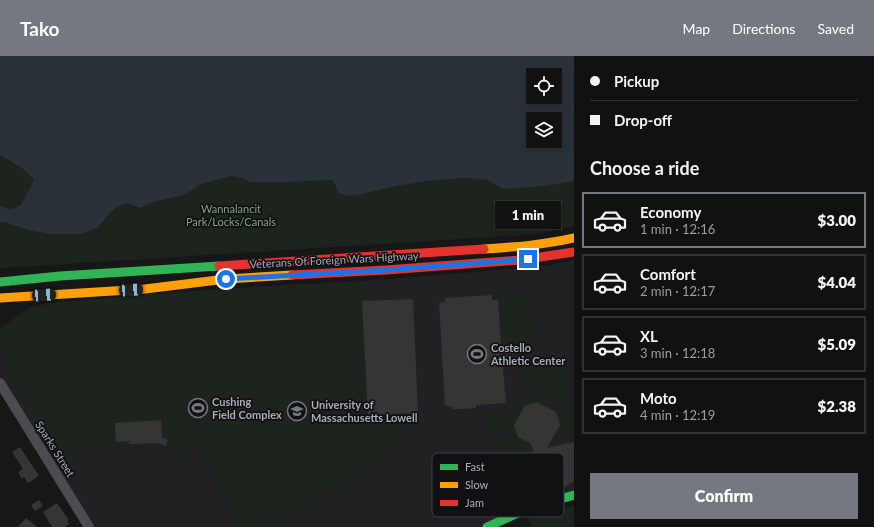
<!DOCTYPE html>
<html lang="en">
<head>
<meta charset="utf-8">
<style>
	:root { --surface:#111; --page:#1a1a1a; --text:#f1f3f6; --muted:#9c9d9f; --line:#303131; --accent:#757880 }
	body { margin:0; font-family:Lato,sans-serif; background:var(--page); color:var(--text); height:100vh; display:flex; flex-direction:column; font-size:15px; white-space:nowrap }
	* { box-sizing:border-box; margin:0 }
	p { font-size:13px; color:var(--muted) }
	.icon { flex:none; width:22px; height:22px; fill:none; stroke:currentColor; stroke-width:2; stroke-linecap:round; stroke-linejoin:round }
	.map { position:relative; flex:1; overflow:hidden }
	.panel { display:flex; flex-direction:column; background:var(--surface); width:300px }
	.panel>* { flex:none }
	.banner { display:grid; align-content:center; height:88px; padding:0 16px; background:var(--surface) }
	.tools { position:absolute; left:526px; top:12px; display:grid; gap:8px }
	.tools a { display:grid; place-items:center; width:36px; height:36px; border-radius:0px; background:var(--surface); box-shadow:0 2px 10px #0003,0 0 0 1px var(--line); font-size:20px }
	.end { position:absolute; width:18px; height:18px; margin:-9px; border:5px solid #1a73e8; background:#fff; box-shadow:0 0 0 2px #fff }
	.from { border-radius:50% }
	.bubble { position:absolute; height:28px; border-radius:0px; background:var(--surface); box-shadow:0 2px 10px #0003,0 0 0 1px var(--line); font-size:13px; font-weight:800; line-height:28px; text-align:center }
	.car { position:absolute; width:12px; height:24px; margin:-12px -6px; border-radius:5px; box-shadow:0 0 3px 1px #0007; background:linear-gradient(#222 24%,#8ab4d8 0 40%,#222 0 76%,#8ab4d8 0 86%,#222 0) }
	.banner b { display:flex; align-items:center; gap:14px; height:38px; font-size:15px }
	.banner b+b { border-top:1px solid var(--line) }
	.banner i { width:10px; height:10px; background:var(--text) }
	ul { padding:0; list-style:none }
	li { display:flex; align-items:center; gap:12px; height:56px; margin:0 8px 6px; padding:0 8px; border:2px solid var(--line); border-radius:0px }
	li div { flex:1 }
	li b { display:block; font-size:15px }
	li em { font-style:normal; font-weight:800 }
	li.active { border-color:var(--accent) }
	li>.icon { width:36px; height:36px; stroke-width:1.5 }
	h2 { padding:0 16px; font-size:18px; line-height:48px }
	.primary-button { display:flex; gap:8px; margin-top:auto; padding:8px 16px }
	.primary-button a { flex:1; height:46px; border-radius:0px; background:var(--accent); color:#fff; font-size:16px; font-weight:800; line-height:46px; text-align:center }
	header { display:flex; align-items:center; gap:24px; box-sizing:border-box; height:56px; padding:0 20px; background:var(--accent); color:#fff }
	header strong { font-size:19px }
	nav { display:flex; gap:22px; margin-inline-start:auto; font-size:14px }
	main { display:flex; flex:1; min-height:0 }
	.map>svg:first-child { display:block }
	.built { fill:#212123 }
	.green { fill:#1d241e }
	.water { fill:#2a3139; fill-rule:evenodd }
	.building { fill:#353536 }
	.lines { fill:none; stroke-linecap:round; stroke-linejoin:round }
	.street { stroke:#4b4c50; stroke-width:10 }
	.fast { stroke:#30b455; stroke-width:9 }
	.slow { stroke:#ff9f0a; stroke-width:9 }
	.jam { stroke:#e5322d; stroke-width:9 }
	.route { stroke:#1a73e8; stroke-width:5 }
	.labels { text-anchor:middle; stroke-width:3.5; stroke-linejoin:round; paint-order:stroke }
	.park-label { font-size:11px; fill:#7fa382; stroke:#111113 }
	.street-label { font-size:11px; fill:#a8acb8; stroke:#111113 }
	.poi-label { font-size:11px; font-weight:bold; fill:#a8acb8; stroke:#111113; text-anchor:start }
	.key { fill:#111113; stroke:#3e4045; stroke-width:1 }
	.key-label { font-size:11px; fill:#a8acb8 }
</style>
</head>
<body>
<header>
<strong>Tako</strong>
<nav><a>Map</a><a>Directions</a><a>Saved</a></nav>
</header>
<main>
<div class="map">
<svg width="574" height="471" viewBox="0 0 574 471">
	<rect width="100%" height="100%" fill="#171717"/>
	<path class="built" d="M 574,204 L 574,437 L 485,471 L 94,471 L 0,321 L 0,273 L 29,252 L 250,231 L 364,225 L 486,215 L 545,210 Z"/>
	<path class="green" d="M 0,99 L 23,113 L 34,124 L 21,149 L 11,153 L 0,150 Z
		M 231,120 L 242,122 L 250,126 L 287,126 L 333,124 L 336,134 L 362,138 L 396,130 L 428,125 L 463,122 L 487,124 L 503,133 L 574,125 L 574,170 L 539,178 L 0,212 L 0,166 L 4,166 L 28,174 L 51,178 L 81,178 L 97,172 L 114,153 L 126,147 L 141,152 L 153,146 L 184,139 L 202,128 Z
		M 364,225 L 366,245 L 362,246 L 368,359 L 399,358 L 396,377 L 391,389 L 382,399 L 357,419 L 300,451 L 286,454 L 265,462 L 263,460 C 255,469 249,471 237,471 L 197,389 C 184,395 174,396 161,388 L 56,394 L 6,316 L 6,297 L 0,288 L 0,273 L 29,252 L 48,247 L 194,235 Z
		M 527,235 L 531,290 L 518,291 L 518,287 L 503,288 L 500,238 Z
		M 520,297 L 532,297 L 533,305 L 566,306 L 567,353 L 527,329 L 521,324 Z
		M 526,334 L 565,360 C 571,373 566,379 553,381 L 556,356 L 537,346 L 524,350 L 514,369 L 518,381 L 530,387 L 534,398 L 491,410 L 490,399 L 499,396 L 525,396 L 520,393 L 493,393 L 489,392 L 487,386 L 513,381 L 511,370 L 487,377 L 486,363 L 490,362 L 490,356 L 510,356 L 522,335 Z
		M 574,372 L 574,386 L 559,389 L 556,391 L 555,388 L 563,385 Z
		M 469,395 L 471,396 L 474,406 L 471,410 L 471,423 L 474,427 L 477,439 L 487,461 L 486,462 C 482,458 480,452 478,446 C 471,431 461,412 469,395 Z
		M 574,449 L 574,471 L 533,471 L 528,463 Z"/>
	<path class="water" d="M 0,0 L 574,0 L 574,125 L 544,130 L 503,133 L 487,124 L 463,122 L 428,125 L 396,130 L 362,138 L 349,140 L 338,137 L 333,124 L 287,126 L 250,126 L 242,122 L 231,120 L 202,128 L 184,139 L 153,146 L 141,152 L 126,147 L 114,153 L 97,172 L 81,178 L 51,178 L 28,174 L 4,166 L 0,166 L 0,150 L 11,153 L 21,149 L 34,124 L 23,113 L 0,99 ZM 533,19 L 555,19 L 555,41 L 533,41 ZM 533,63 L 555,63 L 555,85 L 533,85 Z"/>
	<path class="building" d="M 492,239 L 492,244 L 498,244 L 501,289 L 512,288 L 513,301 L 502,301 L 506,347 L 476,349 L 476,352 L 460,353 L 453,353 L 453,351 L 445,350 L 439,247 L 445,246 L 445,242 Z
		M 413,243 L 418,357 L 368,359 L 362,245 Z
		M 537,346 L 556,356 L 560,369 L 547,392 L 574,386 L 574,426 L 569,427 L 570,429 L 553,434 L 552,430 L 512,442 L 512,444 L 505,446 L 505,444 L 498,446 L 491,423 L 487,423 L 487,416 L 489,416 L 488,411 L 534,398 L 531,388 L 518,381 L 514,369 L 524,350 Z
		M 161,364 L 162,381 L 168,384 L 166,390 L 157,387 L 129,388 L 129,385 L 116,386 L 115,367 Z
		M 20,391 L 39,420 L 28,427 L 24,421 L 22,423 L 18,416 L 23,413 L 12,396 Z
		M 39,444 L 43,450 L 35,455 L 31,449 Z
		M 57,447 L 69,464 L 67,465 L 69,468 L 65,471 L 52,471 L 43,456 Z
		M 26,462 L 37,471 L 18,471 Z"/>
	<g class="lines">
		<path class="street" d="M 0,327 L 89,471"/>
		<path class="fast" d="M 0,226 L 60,220 L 219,210
			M 487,471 L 529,452 L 574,439"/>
		<path class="slow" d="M 484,193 C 514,191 544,189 574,182
			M 0,242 L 145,233 L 226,223 L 292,219"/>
		<path class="jam" d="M 219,210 L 484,193
			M 292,219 L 386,214 L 520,204 L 574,196"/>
	</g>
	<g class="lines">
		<path class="route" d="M 226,223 L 386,214 L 528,203"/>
	</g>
	<defs>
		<symbol id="stadium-ring" viewBox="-11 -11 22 22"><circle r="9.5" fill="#111113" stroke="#757880" stroke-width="1.5"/><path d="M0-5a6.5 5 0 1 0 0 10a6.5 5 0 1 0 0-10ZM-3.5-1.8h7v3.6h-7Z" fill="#757880"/></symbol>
		<symbol id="university-ring" viewBox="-11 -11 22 22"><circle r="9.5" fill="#111113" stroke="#757880" stroke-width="1.5"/><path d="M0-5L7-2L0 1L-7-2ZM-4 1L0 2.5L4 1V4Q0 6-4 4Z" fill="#757880"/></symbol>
	</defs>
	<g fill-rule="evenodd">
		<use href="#stadium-ring" x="466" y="287" width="22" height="22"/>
		<use href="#stadium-ring" x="187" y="341" width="22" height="22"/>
		<use href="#university-ring" x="286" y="344" width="22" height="22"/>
	</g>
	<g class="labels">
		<g class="park-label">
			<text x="231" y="157">Wannalancit<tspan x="231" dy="13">Park/Locks/Canals</tspan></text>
		</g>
		<g class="street-label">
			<text transform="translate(334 204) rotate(-3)" y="4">Veterans Of Foreign Wars Highway</text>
			<text transform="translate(55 393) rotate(58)" y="4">Sparks Street</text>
		</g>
		<g class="poi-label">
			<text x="491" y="296">Costello<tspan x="491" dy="13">Athletic Center</tspan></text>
			<text x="212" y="350">Cushing<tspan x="212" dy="13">Field Complex</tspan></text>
			<text x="311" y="353">University of<tspan x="311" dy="13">Massachusetts Lowell</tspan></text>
		</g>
	</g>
	<rect x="432" y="397" width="132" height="64" rx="6" class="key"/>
	<rect x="440" y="408" width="18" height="6" fill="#30b455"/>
	<rect x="440" y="426" width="18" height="6" fill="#ff9f0a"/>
	<rect x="440" y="444" width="18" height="6" fill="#e5322d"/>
	<g class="key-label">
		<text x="465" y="415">Fast</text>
		<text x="465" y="433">Slow</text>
		<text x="465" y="451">Jam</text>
	</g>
</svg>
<div class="tools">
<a><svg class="icon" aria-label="locate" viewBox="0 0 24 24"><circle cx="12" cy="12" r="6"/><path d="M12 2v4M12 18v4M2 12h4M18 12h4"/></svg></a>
<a><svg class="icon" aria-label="layers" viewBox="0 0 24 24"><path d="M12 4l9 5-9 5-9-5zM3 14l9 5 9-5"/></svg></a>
</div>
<i class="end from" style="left:226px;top:223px"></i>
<i class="end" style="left:528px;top:203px"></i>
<div class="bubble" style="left:495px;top:145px;width:66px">1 min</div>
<i class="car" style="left:131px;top:234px;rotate:86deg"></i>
<i class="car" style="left:44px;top:239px;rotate:86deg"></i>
</div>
<section class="panel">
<div class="banner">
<b><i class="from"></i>Pickup</b>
<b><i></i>Drop-off</b>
</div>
<h2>Choose a ride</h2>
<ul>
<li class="active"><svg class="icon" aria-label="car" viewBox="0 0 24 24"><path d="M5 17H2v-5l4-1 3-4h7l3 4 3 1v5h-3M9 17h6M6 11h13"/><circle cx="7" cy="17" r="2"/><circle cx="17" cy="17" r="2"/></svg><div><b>Economy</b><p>1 min · 12:16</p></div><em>$3.00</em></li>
<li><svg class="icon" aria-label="car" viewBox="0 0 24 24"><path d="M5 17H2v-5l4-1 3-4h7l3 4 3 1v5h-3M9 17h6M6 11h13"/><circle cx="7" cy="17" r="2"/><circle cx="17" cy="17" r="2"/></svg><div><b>Comfort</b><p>2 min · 12:17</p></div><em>$4.04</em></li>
<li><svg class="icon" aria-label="car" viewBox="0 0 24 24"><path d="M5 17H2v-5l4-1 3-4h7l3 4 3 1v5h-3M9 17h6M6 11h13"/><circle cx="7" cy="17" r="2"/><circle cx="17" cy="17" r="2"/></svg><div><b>XL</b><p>3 min · 12:18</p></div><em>$5.09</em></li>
<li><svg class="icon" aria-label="car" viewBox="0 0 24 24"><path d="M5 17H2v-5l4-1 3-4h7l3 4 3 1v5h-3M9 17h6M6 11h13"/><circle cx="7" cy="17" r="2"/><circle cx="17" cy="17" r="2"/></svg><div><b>Moto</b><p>4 min · 12:19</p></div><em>$2.38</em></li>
</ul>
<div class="primary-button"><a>Confirm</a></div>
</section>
</main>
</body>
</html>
